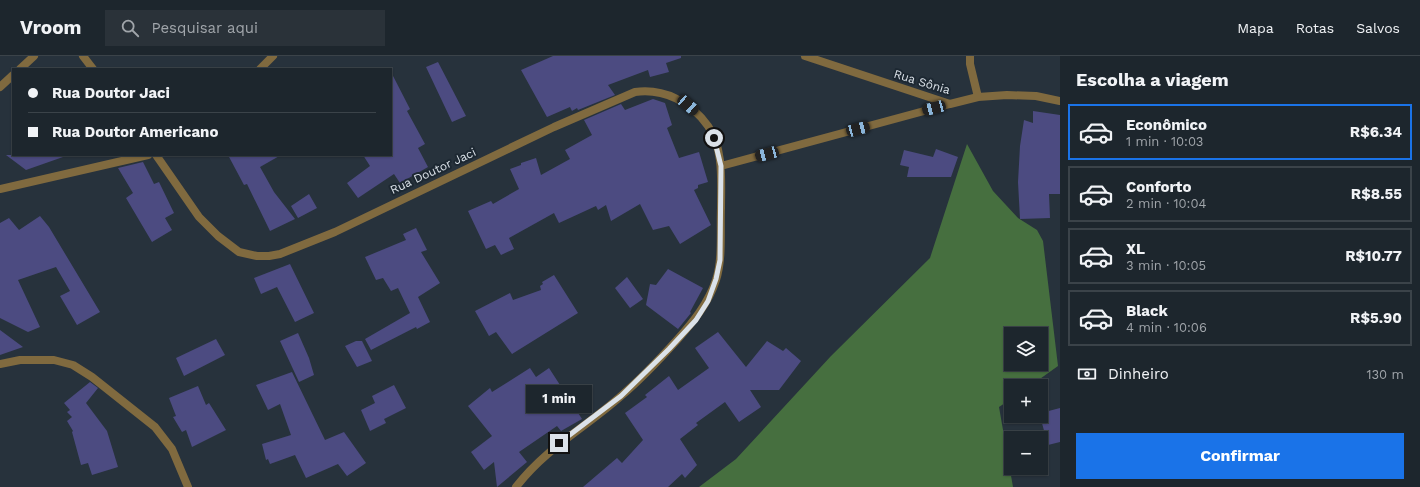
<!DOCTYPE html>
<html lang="pt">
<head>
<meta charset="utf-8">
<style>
	:root { --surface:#1d262d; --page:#2a3239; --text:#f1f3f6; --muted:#a0a5aa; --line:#3b4349; --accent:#1a73e8 }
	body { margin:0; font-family:"Work Sans",sans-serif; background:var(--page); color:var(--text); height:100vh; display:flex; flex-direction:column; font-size:15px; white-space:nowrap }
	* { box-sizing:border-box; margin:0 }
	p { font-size:13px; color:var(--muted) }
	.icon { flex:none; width:22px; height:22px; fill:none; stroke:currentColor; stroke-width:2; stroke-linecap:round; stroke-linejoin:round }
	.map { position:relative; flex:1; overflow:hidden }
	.sheet { display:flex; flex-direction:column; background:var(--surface); width:360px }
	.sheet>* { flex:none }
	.banner { position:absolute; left:12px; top:12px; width:380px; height:88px; border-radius:0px; box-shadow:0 1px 3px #0004,0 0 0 1px var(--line); display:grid; align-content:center; height:88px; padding:0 16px; background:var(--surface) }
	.buttons { position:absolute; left:1004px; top:271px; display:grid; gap:8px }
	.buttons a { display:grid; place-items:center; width:44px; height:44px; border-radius:0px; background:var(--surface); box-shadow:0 1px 3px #0004,0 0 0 1px var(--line); font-size:20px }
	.end { position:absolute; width:18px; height:18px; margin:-9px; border:5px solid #dbe2e9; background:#111; box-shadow:0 0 0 2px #111 }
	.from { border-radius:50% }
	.bubble { position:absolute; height:28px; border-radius:0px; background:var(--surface); box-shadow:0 1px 3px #0004,0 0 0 1px var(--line); font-size:13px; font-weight:700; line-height:28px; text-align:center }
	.car { position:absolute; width:12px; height:24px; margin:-12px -6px; border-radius:5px; box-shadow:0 0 3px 1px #0007; background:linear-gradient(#222 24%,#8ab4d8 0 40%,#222 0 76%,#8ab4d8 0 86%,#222 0) }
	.banner b { display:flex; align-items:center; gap:14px; height:38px; font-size:15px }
	.banner b+b { border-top:1px solid var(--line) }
	.banner i { width:10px; height:10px; background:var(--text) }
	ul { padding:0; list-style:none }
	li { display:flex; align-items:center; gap:12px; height:56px; margin:0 8px 6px; padding:0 8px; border:2px solid var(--line); border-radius:0px }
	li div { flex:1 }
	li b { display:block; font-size:15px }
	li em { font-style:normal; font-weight:700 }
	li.current { border-color:var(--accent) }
	li>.icon { width:36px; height:36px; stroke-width:1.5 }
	h2 { padding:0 16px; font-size:18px; line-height:48px }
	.pay { display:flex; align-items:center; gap:10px; height:44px; padding:0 16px; font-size:15px }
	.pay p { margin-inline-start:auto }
	.button { display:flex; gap:8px; margin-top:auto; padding:8px 16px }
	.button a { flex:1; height:46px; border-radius:0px; background:var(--accent); color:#fff; font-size:16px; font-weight:700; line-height:46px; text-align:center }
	header { display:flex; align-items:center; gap:24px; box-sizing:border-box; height:56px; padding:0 20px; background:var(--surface); border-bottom:1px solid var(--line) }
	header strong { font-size:19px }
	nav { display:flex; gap:22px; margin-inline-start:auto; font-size:14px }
	.search { width:280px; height:36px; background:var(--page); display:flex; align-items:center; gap:10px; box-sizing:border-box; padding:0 14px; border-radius:0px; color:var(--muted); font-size:15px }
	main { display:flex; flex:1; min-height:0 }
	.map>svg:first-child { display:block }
	.forest { fill:#466f3f; fill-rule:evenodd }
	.building { fill:#4c4b81 }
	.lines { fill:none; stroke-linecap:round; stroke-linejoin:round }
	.street { stroke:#806a3f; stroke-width:8 }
	.route { stroke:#dbe2e9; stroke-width:5 }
	.labels { text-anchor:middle; stroke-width:4; stroke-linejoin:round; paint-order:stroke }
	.street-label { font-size:12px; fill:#dbe2e9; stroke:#1d2832 }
</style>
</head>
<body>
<header>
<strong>Vroom</strong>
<div class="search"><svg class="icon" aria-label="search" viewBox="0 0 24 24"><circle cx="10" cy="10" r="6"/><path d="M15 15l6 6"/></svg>Pesquisar aqui</div>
<nav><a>Mapa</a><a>Rotas</a><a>Salvos</a></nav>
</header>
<main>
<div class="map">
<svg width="1060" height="431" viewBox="0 0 1060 431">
	<rect width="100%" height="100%" fill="#27323c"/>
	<path class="forest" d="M 967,88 L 993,135 L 1018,162 L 1037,174 L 1043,185 L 1058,310 L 1030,330 L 1011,330 L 1011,343 L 999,351 L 1013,431 L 699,431 L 736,403 L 831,300 L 930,202 ZM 1011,278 L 1041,278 L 1041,308 L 1011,308 Z"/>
	<path class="building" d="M 553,0 L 681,0 L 681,2 L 666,7 L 669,16 L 650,21 L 648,14 L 608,29 L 615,39 L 578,54 L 577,52 L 572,55 L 570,51 L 547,61 L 521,14 Z
		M 438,6 L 466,60 L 452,66 L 426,11 Z
		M 391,16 L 410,53 L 407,55 L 425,88 L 418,92 L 428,111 L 400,127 L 394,118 L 358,142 L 347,127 L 370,110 L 363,99 L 391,99 Z
		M 653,43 L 665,47 L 672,69 L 667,72 L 679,102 L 699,96 L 708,126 L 698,129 L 698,132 L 694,134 L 711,169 L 680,188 L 669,170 L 653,174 L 640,148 L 611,165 L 606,149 L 598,154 L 596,150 L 559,167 L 554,157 L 509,182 L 514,193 L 501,199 L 495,189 L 486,193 L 468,155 L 491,145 L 493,148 L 519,133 L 510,113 L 521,109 L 521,107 L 536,102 L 541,119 L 570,103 L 565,94 L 592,79 L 584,64 L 621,48 L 625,54 Z
		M 1033,55 L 1060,59 L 1060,138 L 1049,138 L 1050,162 L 1020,163 L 1018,126 L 1020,90 L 1024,64 L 1033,67 Z
		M 936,93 L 958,101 L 951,121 L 907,121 L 909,111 L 900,109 L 904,94 L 933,101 Z
		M 6,99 L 63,99 L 63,101 L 26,114 Z
		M 228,99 L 281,99 L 260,111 L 274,136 L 295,163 L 270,175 L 247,128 L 244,129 Z
		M 143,106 L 154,128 L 159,126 L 174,157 L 165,162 L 172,174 L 152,186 L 126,142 L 133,137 L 118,112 Z
		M 309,138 L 317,152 L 298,162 L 291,150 Z
		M 40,160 L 49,171 L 100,256 L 77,269 L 60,240 L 70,235 L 56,211 L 18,224 L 40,271 L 28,276 L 0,262 L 0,167 L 9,162 L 19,174 Z
		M 416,172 L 427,194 L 421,196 L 440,227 L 418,241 L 430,266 L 417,273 L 416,271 L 371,294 L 365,283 L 410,257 L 398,232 L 391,235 L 383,222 L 376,224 L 365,201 L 406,184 L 403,178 Z
		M 290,208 L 314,257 L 295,266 L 277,231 L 261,238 L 254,222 Z
		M 668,213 L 703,232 L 690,256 L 691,257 L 678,273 L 646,249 L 650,228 L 656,229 Z
		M 554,219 L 578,257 L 512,298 L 496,276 L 489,280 L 475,255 L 510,237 L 513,244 L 541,234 L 540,230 L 543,228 L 542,226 Z
		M 627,221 L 643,243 L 630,252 L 615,232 Z
		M 0,274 L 23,291 L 0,299 Z
		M 718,276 L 746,311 L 767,285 L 783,295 L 786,292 L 801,305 L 779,334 L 750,334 L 761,351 L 739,366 L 725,346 L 696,367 L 698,369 L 680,383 L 697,409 L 685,422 L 682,418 L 668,431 L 583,431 L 617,402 L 622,407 L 643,384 L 625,357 L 647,341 L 645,339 L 669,320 L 678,334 L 709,312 L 695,292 Z
		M 298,277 L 309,302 L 314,319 L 299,326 L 280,285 Z
		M 216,283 L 225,299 L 184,320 L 176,302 Z
		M 356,285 L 362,285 L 372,305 L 357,311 L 345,290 Z
		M 530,312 L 536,321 L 549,312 L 582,363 L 561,375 L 557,370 L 519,396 L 527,406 L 497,431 L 494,406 L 484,414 L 471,396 L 492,380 L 468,350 L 490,332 L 492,336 Z
		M 292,316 L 325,384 L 344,376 L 366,407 L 347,420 L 338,408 L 306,422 L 295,399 L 270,408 L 268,403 L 266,404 L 262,388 L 291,379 L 280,348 L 268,354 L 256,329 Z
		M 90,326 L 98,332 L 86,347 L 107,375 L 118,411 L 92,419 L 88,407 L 81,409 L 72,376 L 73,375 L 67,365 L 72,361 L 67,356 L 70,354 L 64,347 Z
		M 394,329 L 406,352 L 384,363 L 386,367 L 370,375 L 361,354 L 375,347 L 372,340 Z
		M 198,330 L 206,349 L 209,347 L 226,374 L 192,391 L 186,374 L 182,376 L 173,361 L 176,360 L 169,342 Z
		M 1060,352 L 1060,386 L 1048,389 L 1040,360 L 1041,357 Z"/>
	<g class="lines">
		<path class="street" d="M 83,0 L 93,13
			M 805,0 L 950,48 L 978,41 L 1007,39 L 1036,40 L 1060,45
			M 970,0 L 970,8 L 978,41
			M 20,13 L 34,0
			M 260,13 L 273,0
			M 0,31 L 13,19
			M 156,99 L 199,161 L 218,180 L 239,196 L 257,200 L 269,200 L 280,198 L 335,176 L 554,71 L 635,36 C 664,32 691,46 708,70 C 724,93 721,125 721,152 C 720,175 723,202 716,224 C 708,248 693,266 677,284 C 659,304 641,323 621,340 C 585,372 546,392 516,431
			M 721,110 L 950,48
			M 0,133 L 148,99
			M 0,308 L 20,304 L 54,304 L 73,309 L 92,321 L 155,371 L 172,393 L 188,431"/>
	</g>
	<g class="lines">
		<path class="route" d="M 559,387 L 621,340 L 669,293 L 696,264 L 708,245 L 716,223 L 720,204 L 721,110 L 714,82"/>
	</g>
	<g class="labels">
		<g class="street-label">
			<text transform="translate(922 26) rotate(17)" y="4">Rua Sônia</text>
			<text transform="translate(433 115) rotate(-25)" y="4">Rua Doutor Jaci</text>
		</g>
	</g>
</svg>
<div class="buttons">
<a><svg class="icon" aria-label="layers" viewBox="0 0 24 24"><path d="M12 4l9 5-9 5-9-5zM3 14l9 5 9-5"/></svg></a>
<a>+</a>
<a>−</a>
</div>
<i class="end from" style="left:714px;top:82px"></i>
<i class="end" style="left:559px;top:387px"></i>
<div class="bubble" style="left:526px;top:329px;width:66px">1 min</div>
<i class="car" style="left:688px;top:49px;rotate:131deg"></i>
<i class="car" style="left:934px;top:52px;rotate:255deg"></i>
<i class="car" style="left:858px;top:73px;rotate:75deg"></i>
<i class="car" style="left:767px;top:98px;rotate:255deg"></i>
<div class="banner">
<b><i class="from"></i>Rua Doutor Jaci</b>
<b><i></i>Rua Doutor Americano</b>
</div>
</div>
<section class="sheet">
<h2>Escolha a viagem</h2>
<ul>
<li class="current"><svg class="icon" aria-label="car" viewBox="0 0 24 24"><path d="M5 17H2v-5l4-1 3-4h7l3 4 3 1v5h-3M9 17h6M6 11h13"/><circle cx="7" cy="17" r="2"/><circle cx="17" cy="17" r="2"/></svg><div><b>Econômico</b><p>1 min · 10:03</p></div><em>R$6.34</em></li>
<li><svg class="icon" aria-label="car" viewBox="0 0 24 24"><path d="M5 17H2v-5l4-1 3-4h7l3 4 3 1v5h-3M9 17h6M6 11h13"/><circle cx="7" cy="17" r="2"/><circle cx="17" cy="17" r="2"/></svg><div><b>Conforto</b><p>2 min · 10:04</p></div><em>R$8.55</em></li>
<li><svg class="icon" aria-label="car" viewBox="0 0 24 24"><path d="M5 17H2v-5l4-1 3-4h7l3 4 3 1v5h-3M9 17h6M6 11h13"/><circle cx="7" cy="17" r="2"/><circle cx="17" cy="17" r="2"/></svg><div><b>XL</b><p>3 min · 10:05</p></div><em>R$10.77</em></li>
<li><svg class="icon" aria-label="car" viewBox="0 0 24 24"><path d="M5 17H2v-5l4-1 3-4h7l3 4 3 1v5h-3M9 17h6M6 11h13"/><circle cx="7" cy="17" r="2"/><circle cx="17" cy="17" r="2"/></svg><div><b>Black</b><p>4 min · 10:06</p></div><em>R$5.90</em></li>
</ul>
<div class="pay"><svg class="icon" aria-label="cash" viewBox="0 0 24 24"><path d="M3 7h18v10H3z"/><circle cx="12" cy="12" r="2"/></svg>Dinheiro<p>130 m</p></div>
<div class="button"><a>Confirmar</a></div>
</section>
</main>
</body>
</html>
